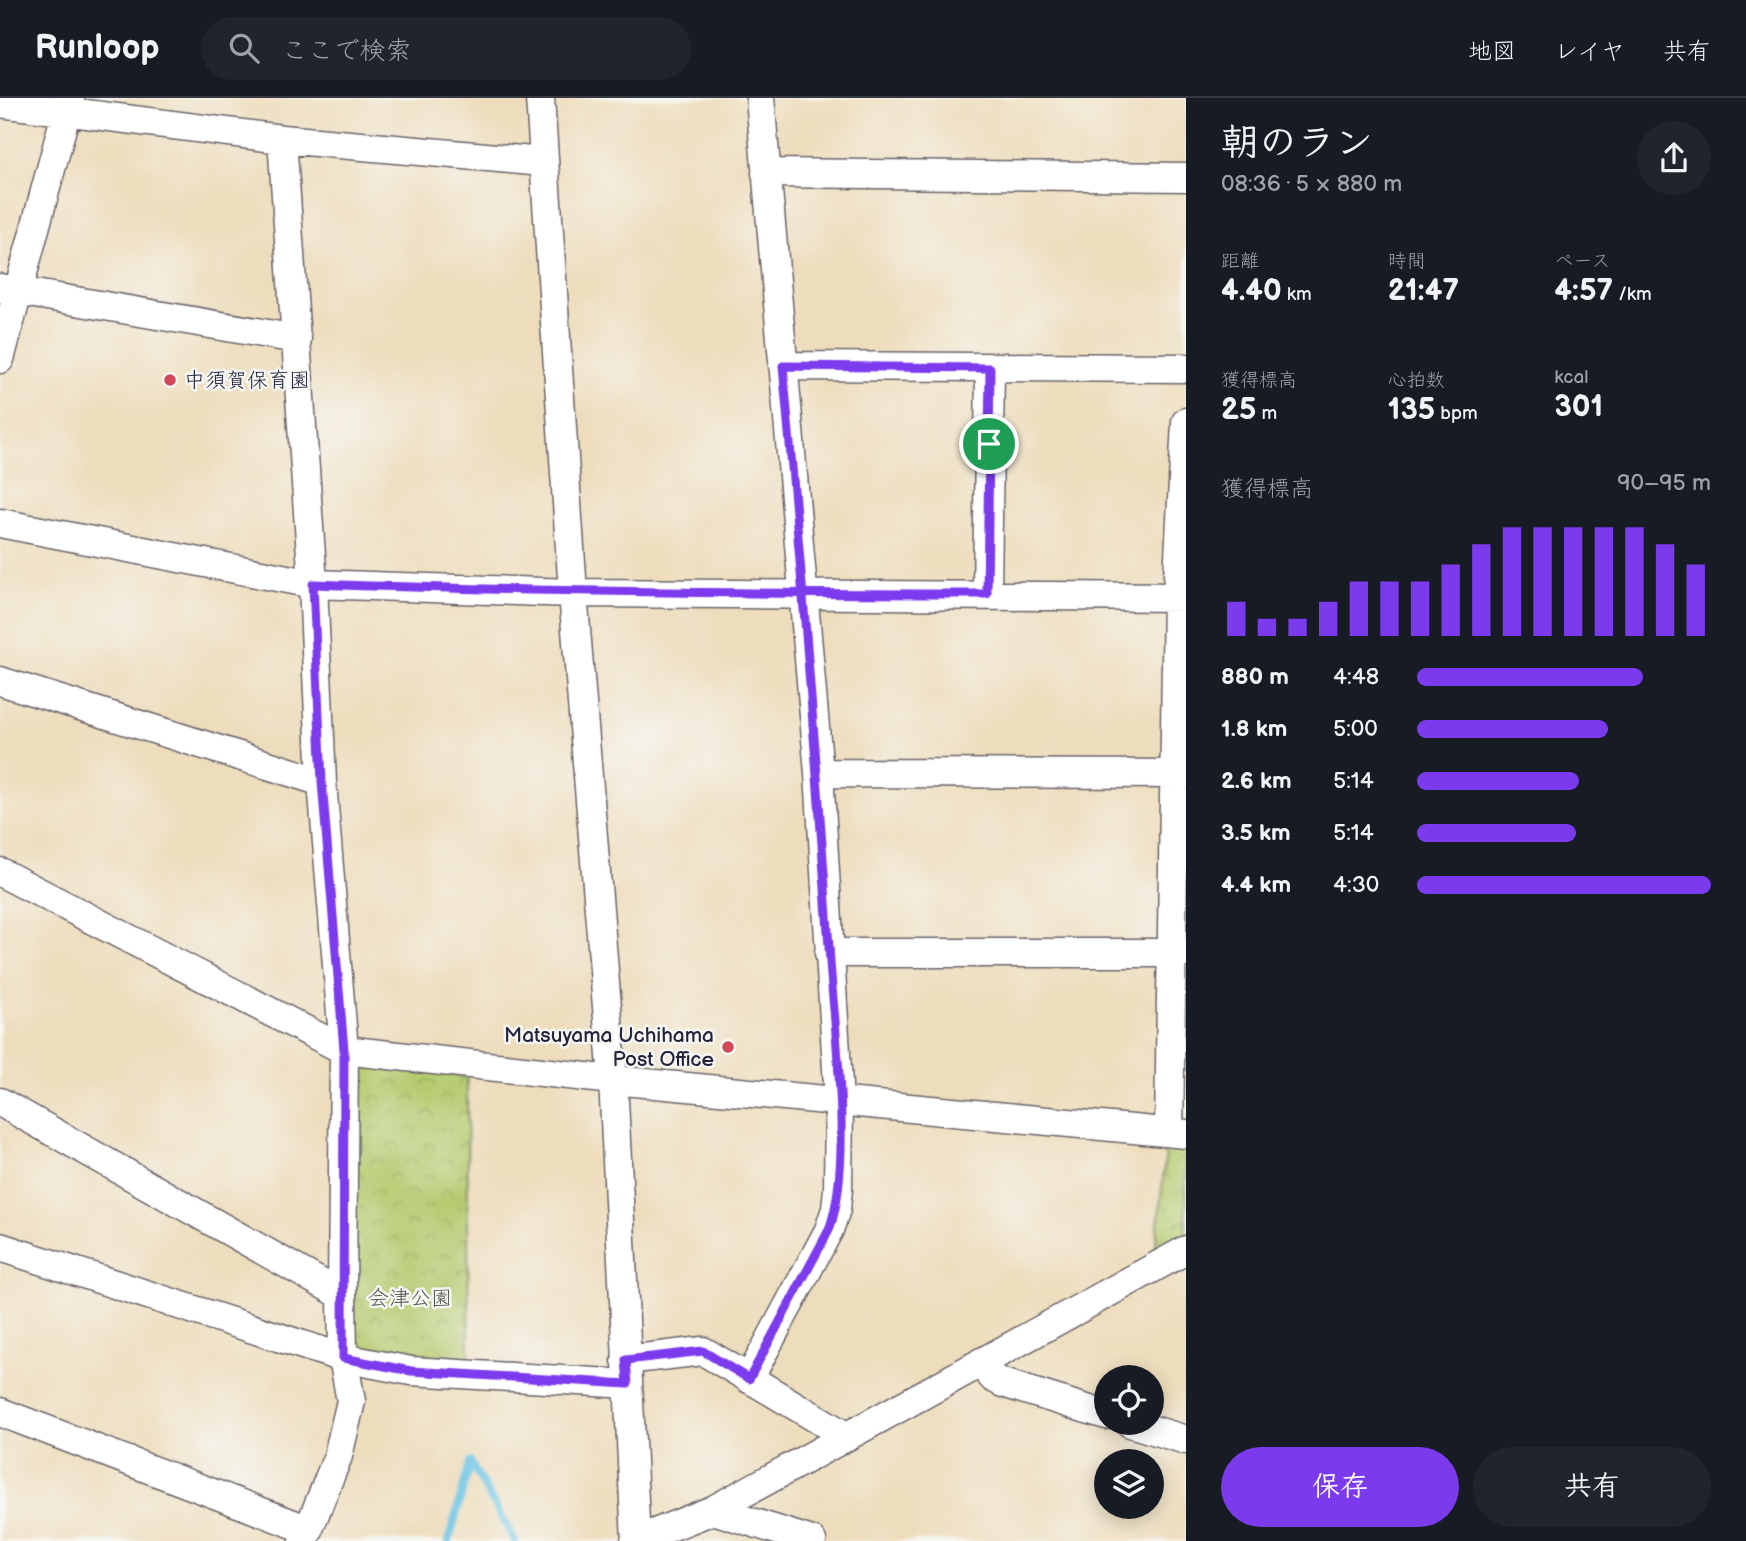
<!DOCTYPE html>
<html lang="ja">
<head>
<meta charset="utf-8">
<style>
	body { margin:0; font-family:"Balsamiq Sans","Klee One",sans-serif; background:#20242c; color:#f1f3f6; height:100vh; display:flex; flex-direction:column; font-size:26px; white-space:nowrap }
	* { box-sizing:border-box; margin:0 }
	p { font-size:23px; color:#9ea1a6 }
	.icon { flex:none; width:38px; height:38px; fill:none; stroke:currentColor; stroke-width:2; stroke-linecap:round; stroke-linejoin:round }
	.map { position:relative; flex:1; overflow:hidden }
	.sheet { display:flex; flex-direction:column; background:#171b24; width:560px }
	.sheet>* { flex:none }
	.controls { position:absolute; left:1094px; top:1267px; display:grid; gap:14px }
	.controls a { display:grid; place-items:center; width:70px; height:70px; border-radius:50%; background:#171b24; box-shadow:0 4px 18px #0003; font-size:35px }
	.pin { position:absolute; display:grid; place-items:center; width:60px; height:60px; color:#fff; margin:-30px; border:4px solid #fff; border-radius:50%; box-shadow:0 2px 7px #0007 }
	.round { display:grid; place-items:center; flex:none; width:74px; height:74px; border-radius:37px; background:#20242c }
	.head { display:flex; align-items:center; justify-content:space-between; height:119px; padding:0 35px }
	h1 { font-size:38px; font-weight:700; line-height:52px }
	.figures { display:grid; grid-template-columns:repeat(3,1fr); gap:10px; height:119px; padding:7px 35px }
	.figures div { display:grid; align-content:center }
	.figures b { font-size:30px; font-weight:700 }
	.figures small { font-size:19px; font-weight:400 }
	.figures p { font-size:19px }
	.chart { height:196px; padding:14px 35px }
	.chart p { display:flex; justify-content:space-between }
	.chart svg { width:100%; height:126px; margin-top:7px; stroke:#7c3aed; stroke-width:6 }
	.button { display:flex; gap:14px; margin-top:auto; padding:14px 35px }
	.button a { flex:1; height:80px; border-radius:42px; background:#7c3aed; color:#fff; font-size:28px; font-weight:700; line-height:80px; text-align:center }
	.button a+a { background:#20242c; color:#f1f3f6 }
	ul { padding:0 35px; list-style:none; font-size:23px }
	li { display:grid; grid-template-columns:112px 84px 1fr; align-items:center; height:52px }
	li i { height:18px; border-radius:9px; background:#7c3aed }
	header { display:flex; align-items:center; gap:42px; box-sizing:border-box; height:98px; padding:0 35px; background:#171b24; border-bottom:2px solid #363941 }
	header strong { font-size:33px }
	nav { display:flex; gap:38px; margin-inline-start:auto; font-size:24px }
	.search { width:490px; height:63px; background:#20242c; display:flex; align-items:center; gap:18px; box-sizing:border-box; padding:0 24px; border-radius:38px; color:#9ea1a6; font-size:26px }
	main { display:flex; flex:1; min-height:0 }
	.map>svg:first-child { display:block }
</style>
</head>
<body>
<header>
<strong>Runloop</strong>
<div class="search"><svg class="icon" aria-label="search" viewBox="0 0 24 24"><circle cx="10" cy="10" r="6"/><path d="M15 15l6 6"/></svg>ここで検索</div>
<nav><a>地図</a><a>レイヤ</a><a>共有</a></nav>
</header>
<main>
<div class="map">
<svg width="1186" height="1443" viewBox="0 0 1186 1443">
	<defs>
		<pattern id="park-crowns" width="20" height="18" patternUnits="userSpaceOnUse" patternTransform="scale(1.75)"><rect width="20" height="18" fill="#b6cb70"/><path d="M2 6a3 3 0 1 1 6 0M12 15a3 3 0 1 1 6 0" fill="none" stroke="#9cae62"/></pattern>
	</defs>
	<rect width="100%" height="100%" fill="#f6f6f2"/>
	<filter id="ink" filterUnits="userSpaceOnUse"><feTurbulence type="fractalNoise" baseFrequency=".0143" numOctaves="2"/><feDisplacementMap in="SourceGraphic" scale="14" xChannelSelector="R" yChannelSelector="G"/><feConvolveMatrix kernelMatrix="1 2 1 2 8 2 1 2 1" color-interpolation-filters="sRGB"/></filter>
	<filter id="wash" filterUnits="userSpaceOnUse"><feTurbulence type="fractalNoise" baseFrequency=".00686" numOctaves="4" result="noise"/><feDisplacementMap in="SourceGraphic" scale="28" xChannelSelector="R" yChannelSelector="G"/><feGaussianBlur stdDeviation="1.57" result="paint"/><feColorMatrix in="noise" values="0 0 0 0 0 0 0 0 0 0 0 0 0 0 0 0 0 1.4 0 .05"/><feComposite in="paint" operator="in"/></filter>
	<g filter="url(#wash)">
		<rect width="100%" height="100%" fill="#eeddbc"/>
		<path fill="url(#park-crowns)" stroke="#6c7656" stroke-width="2" d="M357 965 467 979 469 1265 350 1254Z
			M1167 1043 1186 1046V1139L1155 1155Z"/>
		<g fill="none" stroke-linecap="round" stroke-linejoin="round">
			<path stroke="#66c3e4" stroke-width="8" d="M470 1364 515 1443
				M449 1443 470 1364"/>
		</g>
	</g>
	<g filter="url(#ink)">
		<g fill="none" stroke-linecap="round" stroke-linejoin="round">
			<g stroke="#696368" stroke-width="31">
				<path id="minor" d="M540 0 573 495 613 982 636 1443
					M0 5 282 41 544 64
					M282 41 313 486 322 684 344 952 342 1197 343 1260 351 1303 338 1358 304 1443
					M766 75 1186 79
					M0 190 297 241
					M0 261 70 0
					M783 268 1186 270
					M0 425 313 486 573 495 1186 499
					M987 496 990 270
					M0 583 322 684
					M819 675 1186 676
					M0 774 344 952 613 982 1186 1036
					M829 855H1186
					M0 1004 342 1197
					M1169 1034 1177 499 1186 324
					M0 1149 343 1260 411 1273 628 1286
					M626 1262 703 1253 846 1338
					M981 1264 993 1280 1003 1285 1106 1317
					M749 1281 829 1132 836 1111 838 1091 839 1004 819 675 760 0
					M0 1314 309 1432
					M1130 1325 1186 1342
					M713 1412 812 1443
					M635 1443 713 1412 1186 1152"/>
			</g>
			<use href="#minor" stroke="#fff" stroke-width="28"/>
		</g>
	</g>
	<g fill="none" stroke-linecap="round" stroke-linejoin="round" filter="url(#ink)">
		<g stroke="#fff" stroke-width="14">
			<path id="route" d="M989 346 987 496C762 496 538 494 313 486L322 684 344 952 343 1260 411 1273 628 1286 626 1262 703 1253 749 1281 829 1132C853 1067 835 936 830 864 817 665 801 466 783 268L990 270 989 346"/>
		</g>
		<use href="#route" stroke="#7c3aed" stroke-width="9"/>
	</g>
	<g fill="#d1495b" stroke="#f6f6f2" stroke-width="2.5">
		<circle cx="170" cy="282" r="7"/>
		<circle cx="728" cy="949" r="7"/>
	</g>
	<g text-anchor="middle" stroke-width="5" stroke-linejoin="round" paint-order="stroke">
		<g font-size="21" fill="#22223b" stroke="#f6f6f2" text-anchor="start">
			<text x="184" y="289">中須賀保育園</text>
			<text x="714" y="944" text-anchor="end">Matsuyama Uchihama<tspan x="714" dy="24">Post Office</tspan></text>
		</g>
		<g font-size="21" fill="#4e554b" stroke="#f6f6f2">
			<text x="410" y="1207">会津公園</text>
		</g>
	</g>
</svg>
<div class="controls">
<a><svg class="icon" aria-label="locate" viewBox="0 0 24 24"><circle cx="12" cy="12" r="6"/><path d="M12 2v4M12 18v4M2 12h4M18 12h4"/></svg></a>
<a><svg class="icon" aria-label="layers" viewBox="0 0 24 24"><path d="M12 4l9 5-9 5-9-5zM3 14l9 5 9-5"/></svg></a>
</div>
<div class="pin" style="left:989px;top:346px;background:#1e9e55"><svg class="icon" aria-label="arrive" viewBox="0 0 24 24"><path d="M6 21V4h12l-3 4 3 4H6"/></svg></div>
</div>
<section class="sheet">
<div class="head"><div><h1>朝のラン</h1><p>08:36 · 5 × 880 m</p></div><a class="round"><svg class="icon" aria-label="share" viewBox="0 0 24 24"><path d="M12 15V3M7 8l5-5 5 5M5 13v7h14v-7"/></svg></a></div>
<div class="figures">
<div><p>距離</p><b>4.40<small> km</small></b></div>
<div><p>時間</p><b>21:47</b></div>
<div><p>ペース</p><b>4:57<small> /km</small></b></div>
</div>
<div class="figures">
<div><p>獲得標高</p><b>25<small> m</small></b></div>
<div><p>心拍数</p><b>135<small> bpm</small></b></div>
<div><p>kcal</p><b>301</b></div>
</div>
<div class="chart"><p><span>獲得標高</span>90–95 m</p>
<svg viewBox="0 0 160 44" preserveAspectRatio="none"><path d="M5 44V32M15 44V38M25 44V38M35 44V32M45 44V25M55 44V25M65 44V25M75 44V19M85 44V12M95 44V6M105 44V6M115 44V6M125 44V6M135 44V6M145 44V12M155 44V19"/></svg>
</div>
<ul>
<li><b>880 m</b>4:48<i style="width:77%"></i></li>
<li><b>1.8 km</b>5:00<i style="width:65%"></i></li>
<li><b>2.6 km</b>5:14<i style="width:55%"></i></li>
<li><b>3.5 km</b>5:14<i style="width:54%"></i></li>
<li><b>4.4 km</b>4:30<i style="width:100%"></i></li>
</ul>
<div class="button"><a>保存</a><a>共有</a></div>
</section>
</main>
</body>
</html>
